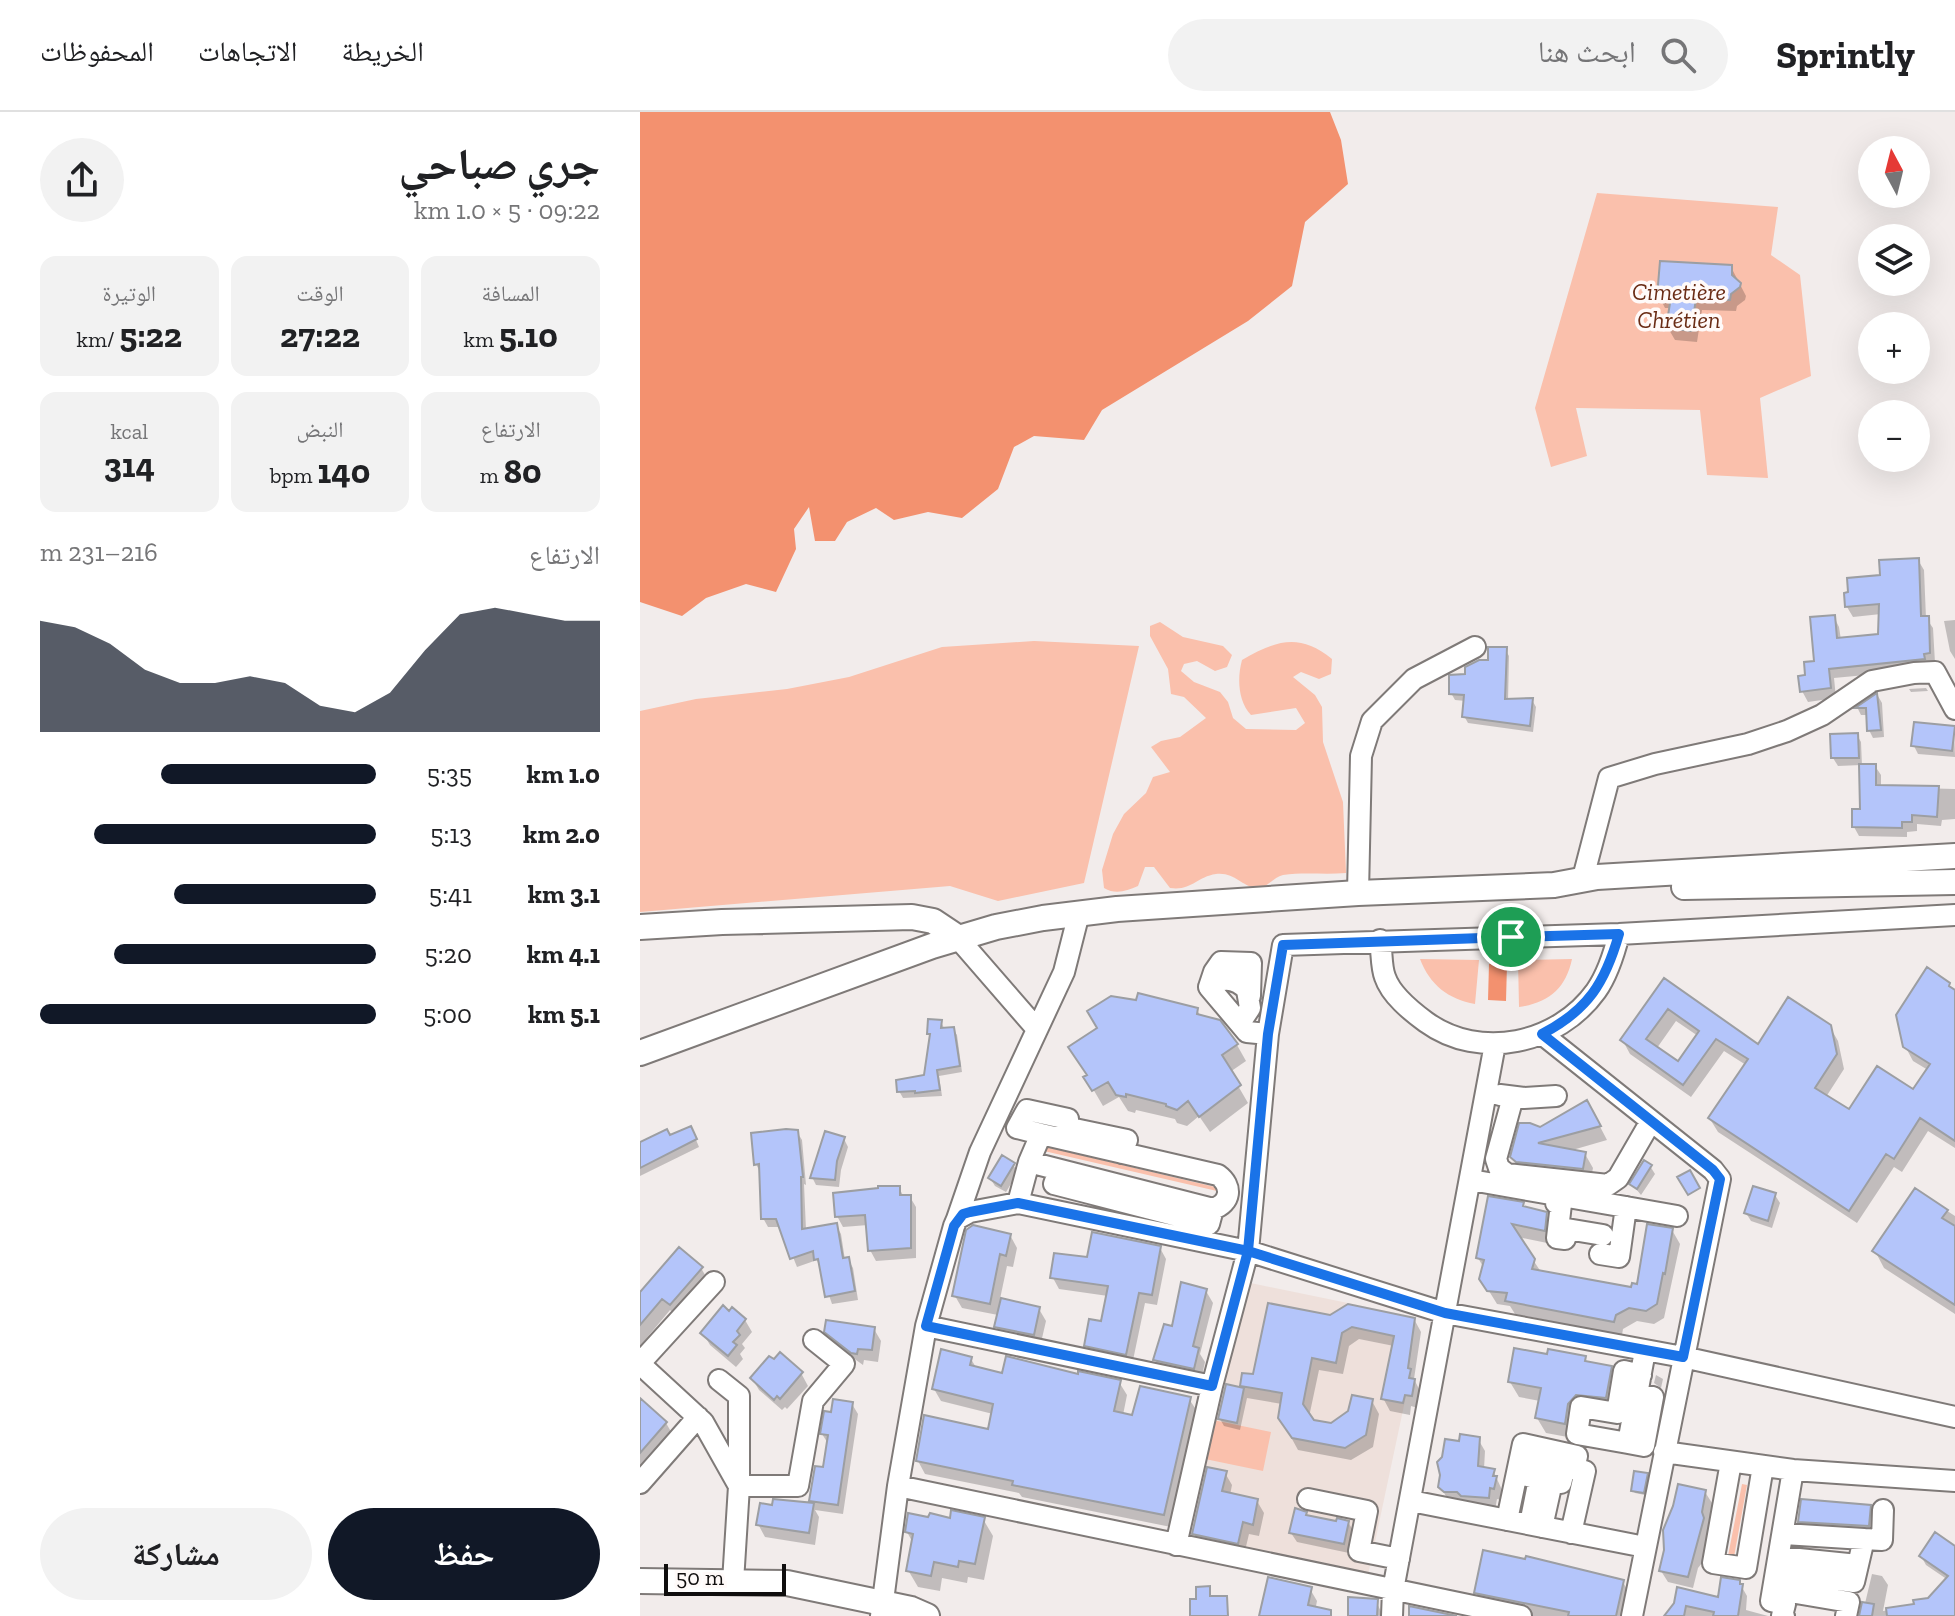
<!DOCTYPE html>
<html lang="ar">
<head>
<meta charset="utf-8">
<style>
	body { margin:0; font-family:"Zilla Slab","Noto Naskh Arabic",serif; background:#f2f2f2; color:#202124; direction:rtl; height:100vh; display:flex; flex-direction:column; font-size:30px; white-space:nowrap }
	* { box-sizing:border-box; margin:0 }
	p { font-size:26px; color:#757577 }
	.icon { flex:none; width:44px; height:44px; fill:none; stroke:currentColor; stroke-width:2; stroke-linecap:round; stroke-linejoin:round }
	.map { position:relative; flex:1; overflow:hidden; direction:ltr }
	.drawer { display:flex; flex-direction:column; background:#fff; width:640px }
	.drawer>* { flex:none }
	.needle { width:52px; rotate:353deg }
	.fabs { position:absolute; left:1218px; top:24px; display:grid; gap:16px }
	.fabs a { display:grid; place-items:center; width:72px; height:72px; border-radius:50%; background:#fff; box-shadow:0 8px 32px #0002; font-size:40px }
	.scale { position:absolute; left:24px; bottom:20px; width:122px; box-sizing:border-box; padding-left:8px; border:4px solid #100e0e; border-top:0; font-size:22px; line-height:28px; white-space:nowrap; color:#100e0e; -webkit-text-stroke:6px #fffaf9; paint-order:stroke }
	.pin { position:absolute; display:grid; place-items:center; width:68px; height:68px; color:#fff; margin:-34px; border:4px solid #fff; border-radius:50%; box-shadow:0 2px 8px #0007 }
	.round { display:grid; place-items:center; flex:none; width:84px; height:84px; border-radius:42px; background:#f2f2f2 }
	.overview { display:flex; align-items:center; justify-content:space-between; height:136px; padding:0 40px }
	h1 { font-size:44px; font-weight:800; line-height:60px }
	.metrics { display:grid; grid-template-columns:repeat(3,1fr); gap:12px; height:136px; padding:8px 40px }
	.metrics div { display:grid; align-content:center; border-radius:16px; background:#f2f2f2; text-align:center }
	.metrics b { font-size:34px; font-weight:800 }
	.metrics small { font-size:22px; font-weight:400 }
	.metrics p { font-size:22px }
	.chart { height:224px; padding:16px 40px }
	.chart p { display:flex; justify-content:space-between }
	.chart svg { width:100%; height:144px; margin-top:8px; fill:#111827; opacity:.7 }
	.action { display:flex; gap:16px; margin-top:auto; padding:16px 40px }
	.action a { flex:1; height:92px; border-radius:48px; background:#111827; color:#fff; font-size:32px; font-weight:800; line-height:92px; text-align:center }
	.action a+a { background:#f2f2f2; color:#202124 }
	ul { padding:0 40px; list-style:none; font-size:26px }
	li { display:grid; grid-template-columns:128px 96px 1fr; align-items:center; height:60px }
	li i { height:20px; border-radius:10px; background:#111827 }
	header { display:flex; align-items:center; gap:48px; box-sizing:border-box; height:112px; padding:0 40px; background:#fff; border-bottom:2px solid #e0e0e0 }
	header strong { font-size:38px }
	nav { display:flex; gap:44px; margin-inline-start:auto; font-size:28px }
	.search { width:560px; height:72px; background:#f2f2f2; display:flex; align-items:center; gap:20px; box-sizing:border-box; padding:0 28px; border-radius:44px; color:#757577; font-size:30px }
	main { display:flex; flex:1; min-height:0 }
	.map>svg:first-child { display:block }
</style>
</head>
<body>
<header>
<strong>Sprintly</strong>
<div class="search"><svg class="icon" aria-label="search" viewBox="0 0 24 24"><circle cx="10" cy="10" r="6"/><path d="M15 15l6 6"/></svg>ابحث هنا</div>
<nav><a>الخريطة</a><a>الاتجاهات</a><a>المحفوظات</a></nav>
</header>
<main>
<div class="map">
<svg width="1315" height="1504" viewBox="0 0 1315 1504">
	<rect width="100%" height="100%" fill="#f2eceb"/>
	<path fill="#eee0db" d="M601 1169 776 1205 769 1234 772 1236 768 1256 771 1257 769 1265 776 1267 772 1285 766 1284 728 1463 547 1425Z"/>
	<path fill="#fac0ac" d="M957 81 1138 95 1131 143 1160 163 1171 264 1120 286 1128 366 1067 363 1060 298 936 296 947 344 911 355 895 296Z
		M520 510 543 525 583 534 592 543 587 555 575 559 557 549 544 552 541 559 554 570 580 580 588 590 593 606 606 617 656 618 665 611 656 596 611 603C598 589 597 566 602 548 635 529 659 520 692 547L691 562 679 567 661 560 653 565 675 583 682 595 683 630 703 690 706 761C685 763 664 760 643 763 633 765 627 777 616 776 601 774 595 760 576 762 556 765 552 779 530 776L514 755H505L498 774C486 779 476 783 464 776L462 758 473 722 484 702 506 681 513 665 530 660 511 635 521 629 540 625 566 606 544 585 531 582 528 557 510 524V514Z
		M394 529 499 534 444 771 358 789 310 774 0 800V599L56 587 147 577 209 565 302 535Z
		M780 847 839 848 835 892C808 887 790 873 780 847Z
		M932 847C926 876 909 891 879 895L878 848Z
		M407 1035 575 1075 577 1079 404 1039Z
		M573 1308 631 1320 623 1359 565 1347Z
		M1102 1372 1107 1373 1094 1445 1088 1444Z"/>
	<path fill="#f3916f" d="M0 0H690L701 28 708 72 665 110 652 174 608 209 462 298 444 328 394 324 374 335 358 377 322 406 288 400 254 408 236 396 207 410 195 429H175L169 395 154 417 156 437 136 480 106 472 66 486 42 504 0 490Z
		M849 852H867L866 889 848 888Z"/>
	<path fill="#0003" fill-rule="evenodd" d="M1091 155 1106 184 1105 188 1097 194 1096 199 1062 198 1057 230 1035 228 1028 216 1031 196H1025L1019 184Z
		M1278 448 1284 458 1286 506 1293 516 1295 551 1289 557 1194 566 1196 586 1168 590 1162 579 1167 565 1177 551 1194 505 1199 515 1201 528 1240 524 1241 502 1213 505 1207 495Z
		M1315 508V547L1310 539 1304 509Z
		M865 537 869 544 868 589 892 588 896 595 893 620 828 611 824 604 826 589 815 588 811 581 827 564Z
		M1286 576 1288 579 1271 580 1269 577Z
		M1238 584 1242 591 1244 625 1233 626 1229 618 1228 603H1221L1218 597Z
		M1314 616 1315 645 1278 642 1274 634Z
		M1217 623 1221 630 1222 654H1235L1241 663V675L1315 677V707L1302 708 1301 714 1277 712V719L1267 720V725L1219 724 1214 715 1222 699 1221 653 1198 654 1193 646Z
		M1025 868 1119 934 1190 915 1198 929 1204 957 1186 985 1210 1000 1273 980 1288 958 1273 949 1265 934 1309 872 1315 881V1036L1288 1019 1262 1060 1254 1055 1217 1111 1078 1020 1070 1007 1106 953 1084 939 1051 985 990 942 983 929ZM1036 909 1058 924 1039 952 1017 936Z
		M557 898 561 905 597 933 606 949 590 960 608 991 570 1020 559 1004 547 1014 537 1011 535 1007 496 998 495 1001 488 999 479 985 463 994 446 965Z
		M301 910 305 918 313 917 317 923 322 960 299 964 302 984 263 986 259 979 286 965 291 926 289 921Z
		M955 1005 967 1028 929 1039 945 1042 953 1056 950 1071 881 1060 873 1045 901 1017Z
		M157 1020 162 1028 166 1073 164 1072 166 1118 196 1113 201 1122 205 1148 208 1147 213 1156 218 1188 192 1192 177 1148 157 1155 141 1115H128L123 1106 121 1062 116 1052Z
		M54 1023 59 1035 0 1064V1032Z
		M204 1027 208 1035 201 1058 199 1075 176 1073 172 1065Z
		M373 1053 378 1060 366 1080 355 1074 350 1066Z
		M1010 1054 1015 1062 1001 1083 992 1072Z
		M259 1076 264 1085H270L276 1095V1146L236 1149 230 1138 228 1113 203 1115 197 1104Z
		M1275 1078 1315 1104V1202L1244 1156 1235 1139Z
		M1135 1083 1140 1091 1132 1116 1111 1109 1106 1101Z
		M882 1092 885 1097 906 1102 914 1116 912 1132 878 1125 901 1160 992 1178 999 1174 1032 1118 1040 1132 1024 1206 1014 1212 997 1209 983 1217 982 1223 875 1202 870 1194 857 1192 841 1166 844 1156 838 1146Z
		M370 1123 377 1136 373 1155 367 1154 360 1187 399 1197 406 1209 400 1235 363 1227 356 1215 358 1203 322 1196 315 1184Z
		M520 1136 526 1147 517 1193 505 1191 492 1253 452 1245 446 1233 462 1212 468 1184 419 1177 413 1166 449 1148Z
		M61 1156 68 1168 37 1204 30 1198 0 1234V1183Z
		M566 1179 573 1191 560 1242 565 1250 561 1268 522 1260 515 1248 534 1216Z
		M691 1206 774 1207 781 1220 774 1267 781 1281 778 1296 771 1294 770 1303 750 1299 743 1286 754 1234 719 1227 709 1234 703 1262 679 1258 669 1305 672 1310 692 1313 732 1289 739 1302 733 1335 711 1348 658 1338 640 1305 642 1292 607 1286 600 1318 584 1314 580 1307 588 1274 604 1278 602 1274Z
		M105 1208 112 1220 102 1232 105 1236 100 1242 103 1247 96 1255 70 1233 63 1221Z
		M234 1217 241 1229 238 1250 224 1248 223 1253 194 1232 186 1219Z
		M945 1246 948 1252 971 1256 980 1271 974 1300 944 1298 933 1326 906 1321 897 1306 900 1289 879 1285 870 1270Z
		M331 1247 337 1257 363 1263 439 1265 479 1270 487 1283 483 1303 493 1305 549 1287 557 1299 531 1415 382 1385 379 1381 285 1362 278 1349 349 1320 353 1302 301 1289 294 1277Z
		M161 1261 168 1274 147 1297 145 1295 142 1298 119 1278 112 1266Z
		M1016 1263 1023 1267 1021 1276 1014 1271Z
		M212 1292 218 1302 203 1402 175 1398 179 1405 175 1433 125 1425 118 1412 134 1396 135 1389 174 1393 172 1388 185 1357 189 1333 182 1322 193 1302Z
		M0 1297 26 1311 33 1323 0 1360Z
		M838 1327 845 1339 844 1357 853 1358 862 1378 861 1388 857 1387 855 1398 809 1389 801 1376 821 1332Z
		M585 1361 592 1373 590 1383 617 1389 624 1401 619 1424 609 1422 604 1443 561 1434 554 1422Z
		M1006 1363 1008 1366 1005 1383 995 1381 993 1378Z
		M1065 1380 1072 1391 1062 1451 1058 1456 1053 1476 1028 1470 1021 1459Z
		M1230 1394 1237 1407 1236 1426 1167 1422 1160 1409Z
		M666 1402 668 1406 708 1410 714 1420 709 1441 657 1430 651 1421Z
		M343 1407 353 1424 344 1468 328 1465 327 1471 302 1466 300 1479 278 1475 268 1458 273 1431 267 1420Z
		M1315 1436V1504H1222L1232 1462 1242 1464 1248 1473 1243 1499 1276 1494 1289 1488 1308 1468 1286 1453 1281 1444Z
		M983 1470 992 1487 988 1504H880L846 1497 836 1481Z
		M1099 1470 1107 1484 1106 1498 1128 1504H1030L1035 1492 1080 1487Z
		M670 1477 677 1489 674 1504H621Z
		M736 1489 743 1504H710Z"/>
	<path fill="#b4c5fa" stroke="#9c9ea2" stroke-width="2" fill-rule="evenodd" d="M1020 149 1092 153V163L1101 171 1100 175 1091 182 1090 188 1056 187 1051 219 1026 216 1031 185H1017Z
		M1279 446 1281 504H1289L1290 541 1284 542 1285 547 1189 557 1191 576 1160 580 1158 564 1165 563 1164 550 1174 549 1170 505 1195 503 1197 526 1238 522 1239 492 1205 495 1204 481 1208 480 1207 466 1240 463 1239 448Z
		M848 535H867L865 587 893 586 890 614 822 605 824 583 809 582V563L825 562V555L839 548H848Z
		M1237 581 1241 618 1227 619 1226 596H1215Z
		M1274 610 1315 614 1312 639 1271 634Z
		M1218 621 1219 646H1191L1190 622Z
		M1219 652H1236V673L1299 674 1297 705 1272 703V710H1262V716L1212 715V697H1220Z
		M1287 855 1310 871 1309 874 1315 878V1029L1280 1006 1254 1047 1246 1042 1209 1099 1068 1006 1108 947 1076 927 1043 973 980 928 1024 866 1118 932 1148 885 1191 913 1197 942 1175 976 1209 997 1237 954 1273 977 1290 952 1263 935 1256 903ZM1028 897 1059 919 1038 949 1006 927Z
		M498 881 558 896 557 902 580 908 598 932 582 943 601 973 559 1005 548 989 537 998 526 994V992L486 982V985L476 983 468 970 452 979 443 965 447 963 428 935 457 916 447 899 471 884 496 888Z
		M288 907 302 908 301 916 314 915 320 954 297 958 300 978 275 981V979L257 980 256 968 284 963 290 922H287Z
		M947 988 961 1014 898 1031 946 1040 943 1057 876 1050 870 1045 879 1011H890L900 1015Z
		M51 1014 57 1027 0 1056V1030L27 1017 30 1023Z
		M146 1017 158 1018 163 1065H161L162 1117 197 1111 203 1146 209 1145 215 1179 185 1185 178 1147 174 1148 173 1139 150 1147 136 1107H121L119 1052 114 1053 111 1021Z
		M185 1019 205 1025 197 1049 195 1068 170 1066Z
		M362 1043 375 1051 361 1074 348 1066Z
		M1004 1048 1012 1053 997 1077 989 1072Z
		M1050 1058 1060 1076 1048 1083 1037 1065Z
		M238 1074H260V1083H271V1136L228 1139 225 1103 195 1105 193 1081 238 1076Z
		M1113 1074 1136 1081 1128 1109 1104 1101Z
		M1275 1076 1308 1098 1302 1106 1315 1114V1193L1232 1139Z
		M848 1084 884 1090 883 1094 907 1100 905 1119 872 1112 895 1147 892 1157 991 1175 992 1171 997 1172 1007 1112 1033 1116 1025 1162 1023 1161 1017 1192 1006 1199 989 1196 976 1203 974 1210 865 1189 867 1181 847 1179 839 1167 844 1148 836 1146Z
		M333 1113 371 1122 366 1144 360 1142 350 1192 312 1184 326 1118Z
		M452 1120 521 1134 512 1183 499 1181 486 1243 444 1234 449 1207 461 1209 468 1174 410 1166 414 1141 447 1145Z
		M39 1135 63 1155 30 1193 22 1187 0 1213V1180Z
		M541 1170 567 1177 553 1234 559 1236 554 1257 513 1248 524 1212 532 1214Z
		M361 1186 400 1195 394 1223 354 1215Z
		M628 1191 690 1203 708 1192 775 1206 768 1256 771 1257 769 1266 775 1267 772 1284 765 1283 763 1291 741 1287 754 1224 712 1215 702 1221 696 1251 672 1246 663 1292 674 1308 691 1311 708 1299 712 1283 733 1287 726 1323 705 1336 652 1326 638 1306 642 1281 600 1274 602 1261 613 1262Z
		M83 1193 89 1199 92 1195 106 1207 97 1219 100 1223 93 1230 97 1233 88 1244 60 1221Z
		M186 1208 235 1215 232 1238 218 1237 217 1242 211 1241 184 1220Z
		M874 1236 907 1242 908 1237 946 1244 945 1249 972 1254 966 1286 936 1283 928 1292 925 1312 895 1306 901 1276 868 1270Z
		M301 1237 332 1245 330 1253 362 1261 366 1244 438 1262V1259L481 1268 474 1299 492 1303 500 1274 551 1285 524 1403 372 1373 373 1369 276 1349 284 1303 348 1317 353 1292 292 1277Z
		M140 1240 163 1260 140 1287 137 1284 134 1288 110 1266 129 1244 134 1247Z
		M586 1272 604 1276 597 1311 578 1307Z
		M0 1286 27 1310 0 1341Z
		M193 1287 213 1290 198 1393 169 1389 175 1354 183 1355 188 1323 180 1322 184 1299 191 1300Z
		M820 1322 840 1325 838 1354 855 1357 853 1364H857L854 1377 850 1376 849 1386 821 1384 817 1380H804L798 1375 800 1363 797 1350 802 1345 805 1327 819 1329Z
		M567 1355 587 1359 582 1379 618 1387 613 1413 603 1410 598 1432 552 1422Z
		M994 1359 1008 1361 1004 1381 991 1379Z
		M1038 1372 1066 1378 1062 1400 1064 1406 1048 1465 1019 1459 1024 1438 1023 1418 1033 1394Z
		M133 1387 174 1391 169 1421 116 1413 120 1391 132 1393Z
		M1161 1387 1231 1393 1229 1414 1158 1410Z
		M655 1396 667 1400 666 1403 696 1409 697 1406 709 1409 704 1432 649 1421Z
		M311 1398 345 1405 335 1452 319 1449 318 1455 294 1450 291 1464 266 1459 273 1422 265 1420 268 1401 288 1405 290 1401 310 1406Z
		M1295 1420 1315 1434V1504H1247L1246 1496 1274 1492 1273 1488 1288 1486 1308 1464 1279 1444Z
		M843 1438 885 1447 886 1444 984 1468 976 1504H928L929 1500 834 1481Z
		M628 1465 672 1475 668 1493 691 1498V1504H619Z
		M1081 1465 1100 1468V1472H1103L1098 1504H1073L1074 1500 1046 1494 1044 1504H1024L1034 1491 1037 1475 1078 1485Z
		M570 1474V1484H587L588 1504H550V1487H556V1475Z
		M708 1485 738 1487 737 1504H708Z
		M1222 1490 1234 1492 1232 1504H1219Z
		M769 1494 817 1504H769Z"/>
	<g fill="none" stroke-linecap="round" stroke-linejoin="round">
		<g stroke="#7f7a78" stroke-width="24">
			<path id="minor" d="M943 766 969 666 1015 652 1108 632 1147 619 1182 603 1232 569 1274 561 1295 560 1315 597
				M718 781 721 644 732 609 774 567 835 535
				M317 825 396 916
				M740 828C742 840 741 855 745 865 751 883 771 899 786 910 840 949 918 932 956 879 968 862 974 842 979 822
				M569 875 574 860 581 850 611 851 610 884
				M569 875C582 864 596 866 607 878L610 896 600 911
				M569 875 607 920 628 922
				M902 922 1073 1058 1080 1067 992 1504
				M860 983 884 986 916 984
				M873 985 856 1047 859 1056 867 1062 968 1073 978 1066 1011 1009
				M401 1022 377 1016 387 998 428 1007 425 1015 487 1028 482 1041
				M419 1058 414 1072 569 1112 573 1097
				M831 1068 1037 1104
				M918 1083 916 1091 921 1092 917 1126 925 1127 927 1117 963 1123
				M378 1091 389 1050 573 1097C591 1091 593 1074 578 1063L401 1022 389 1050
				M317 1107 340 1040 424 860 439 801
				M960 1142 979 1145 986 1095
				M286 1214 572 1274
				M0 1251 74 1170
				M0 1252 63 1310 99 1374 93 1470
				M1001 1263 984 1259 977 1301 941 1295 937 1322 988 1331 1005 1239
				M79 1268 99 1284V1374H158L173 1289 204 1252 174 1228
				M988 1331 1004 1334 1013 1285 997 1282
				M1024 1340 1153 1358 1315 1369
				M1091 1350 1073 1451 1106 1456 1123 1354
				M0 1371 58 1305
				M258 1374 881 1504
				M668 1387 727 1399 719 1439 759 1447
				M771 1389 1005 1435
				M867 1408 883 1332 937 1344 934 1357 945 1359 931 1421
				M890 1412 899 1367 888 1364 890 1352 924 1359 921 1371 912 1370 902 1415
				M1224 1427 1242 1428 1243 1398
				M536 1433 572 1274 608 1139 628 922 643 833 979 822 1315 803
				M1139 1445 1218 1453
				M1136 1459 1214 1470 1224 1427 1144 1422
				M1133 1477 1209 1490 1206 1504
				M241 1504 258 1374 286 1214 314 1114 317 1107 330 1100 378 1091 608 1139 805 1201 1043 1245 1315 1305
				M752 1504 753 1478 855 932
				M1144 1504H1142L1145 1492 1131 1489 1153 1358"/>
		</g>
		<g stroke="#7f7a78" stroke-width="28">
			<path id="major" d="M1044 775 1315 770
				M0 815 82 810 272 805 293 809 317 825
				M0 941 292 834 356 815 403 806 477 797 718 781 914 773 957 765 1315 744
				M0 1469 147 1471 271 1497 287 1504"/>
		</g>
		<use href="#minor" stroke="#fff" stroke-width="20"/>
		<use href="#major" stroke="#fff" stroke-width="24"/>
	</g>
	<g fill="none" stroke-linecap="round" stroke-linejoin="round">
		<g stroke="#fff" stroke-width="16">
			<path id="route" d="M871 825 643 833 628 922 608 1139 378 1091 330 1100 323 1102 314 1114 286 1214 572 1274 608 1139 805 1201 1043 1245 1080 1067 1073 1058 902 922C948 898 965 871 979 822L871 825"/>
		</g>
		<use href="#route" stroke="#1a73e8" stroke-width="10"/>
	</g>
	<g text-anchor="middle" stroke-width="7" stroke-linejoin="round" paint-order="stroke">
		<g font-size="24" font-style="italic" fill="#6a2c15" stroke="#fffaf9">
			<text x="1039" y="188">Cimetière<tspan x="1039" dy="28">Chrétien</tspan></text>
		</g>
	</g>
</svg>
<div class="fabs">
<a><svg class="needle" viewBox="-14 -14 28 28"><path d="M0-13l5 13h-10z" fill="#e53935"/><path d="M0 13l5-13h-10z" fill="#757577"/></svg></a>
<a><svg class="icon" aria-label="layers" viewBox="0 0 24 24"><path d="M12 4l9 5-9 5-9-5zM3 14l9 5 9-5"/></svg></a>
<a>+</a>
<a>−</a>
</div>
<div class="scale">50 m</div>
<div class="pin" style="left:871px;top:825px;background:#1e9e55"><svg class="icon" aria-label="arrive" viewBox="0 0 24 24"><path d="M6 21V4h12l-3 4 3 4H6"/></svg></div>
</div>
<section class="drawer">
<div class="overview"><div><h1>جري صباحي</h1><p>09:22 · 5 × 1.0 km</p></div><a class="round"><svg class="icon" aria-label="share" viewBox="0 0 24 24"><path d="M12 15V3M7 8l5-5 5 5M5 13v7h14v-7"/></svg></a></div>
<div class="metrics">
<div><p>المسافة</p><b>5.10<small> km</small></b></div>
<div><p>الوقت</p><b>27:22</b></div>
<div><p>الوتيرة</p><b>5:22<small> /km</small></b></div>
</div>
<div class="metrics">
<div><p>الارتفاع</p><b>80<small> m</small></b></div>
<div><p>النبض</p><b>140<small> bpm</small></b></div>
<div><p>kcal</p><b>314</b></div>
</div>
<div class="chart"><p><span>الارتفاع</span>216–231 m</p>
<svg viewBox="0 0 160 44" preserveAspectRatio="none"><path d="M0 44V10L10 12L20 17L30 25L40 29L50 29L60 27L70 29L80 36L90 38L100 32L110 19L120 8L130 6L140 8L150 10L160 10V44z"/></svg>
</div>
<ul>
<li><b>1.0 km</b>5:35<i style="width:64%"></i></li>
<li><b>2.0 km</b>5:13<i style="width:84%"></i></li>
<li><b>3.1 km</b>5:41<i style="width:60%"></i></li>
<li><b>4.1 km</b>5:20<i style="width:78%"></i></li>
<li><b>5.1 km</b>5:00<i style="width:100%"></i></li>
</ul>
<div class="action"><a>حفظ</a><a>مشاركة</a></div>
</section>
</main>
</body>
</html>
